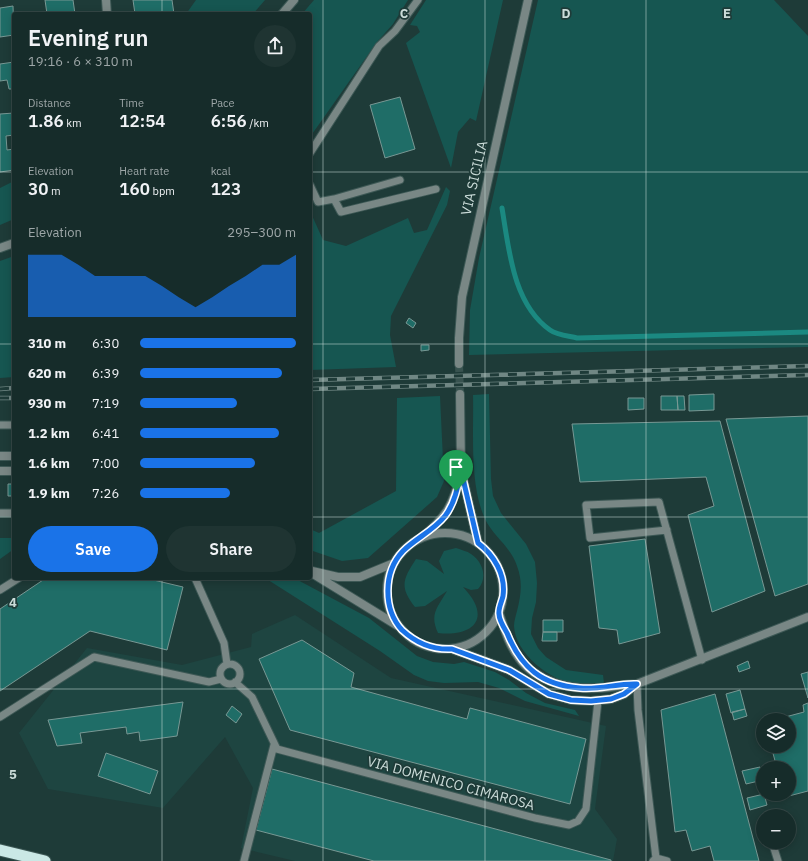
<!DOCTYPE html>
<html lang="en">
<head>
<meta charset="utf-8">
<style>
	body { margin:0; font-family:"IBM Plex Sans",sans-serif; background:#1f3432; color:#f1f3f6; height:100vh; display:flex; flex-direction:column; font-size:15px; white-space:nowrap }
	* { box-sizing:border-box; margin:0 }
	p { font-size:13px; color:#9ea7a8 }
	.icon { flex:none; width:22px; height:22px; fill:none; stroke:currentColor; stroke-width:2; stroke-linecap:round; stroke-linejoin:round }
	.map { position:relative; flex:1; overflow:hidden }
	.details { position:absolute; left:12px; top:12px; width:300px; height:568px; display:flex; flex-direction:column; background:#162c2a; border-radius:4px; box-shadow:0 2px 10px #0003,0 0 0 1px #354847 }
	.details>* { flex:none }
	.fabs { position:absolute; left:756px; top:713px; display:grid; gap:8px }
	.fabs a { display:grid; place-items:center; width:40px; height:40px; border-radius:50%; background:#162c2a; box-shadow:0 2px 10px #0003,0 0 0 1px #354847; font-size:20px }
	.pin { position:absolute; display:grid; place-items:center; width:34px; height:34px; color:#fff; margin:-41px -17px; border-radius:50% 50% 50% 0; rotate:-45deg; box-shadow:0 0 4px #0007 }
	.pin .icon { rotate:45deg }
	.round { display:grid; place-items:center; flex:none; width:42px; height:42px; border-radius:21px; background:#1f3432 }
	.headline { display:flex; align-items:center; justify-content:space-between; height:68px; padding:0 16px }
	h1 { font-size:22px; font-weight:600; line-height:30px }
	.metrics { display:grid; grid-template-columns:repeat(3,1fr); gap:6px; height:68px; padding:4px 16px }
	.metrics div { display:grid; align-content:center }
	.metrics b { font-size:17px; font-weight:600 }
	.metrics small { font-size:11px; font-weight:400 }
	.metrics p { font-size:11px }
	.chart { height:112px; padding:8px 16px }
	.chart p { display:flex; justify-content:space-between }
	.chart svg { width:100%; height:72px; margin-top:4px; fill:#1a73e8; opacity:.7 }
	.button { display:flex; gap:8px; margin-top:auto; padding:8px 16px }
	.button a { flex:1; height:46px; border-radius:24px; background:#1a73e8; color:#fff; font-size:16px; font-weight:600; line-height:46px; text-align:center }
	.button a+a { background:#1f3432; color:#f1f3f6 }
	ul { padding:0 16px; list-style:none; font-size:13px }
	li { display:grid; grid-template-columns:64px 48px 1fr; align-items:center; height:30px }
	li i { height:10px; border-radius:5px; background:#1a73e8 }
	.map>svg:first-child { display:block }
</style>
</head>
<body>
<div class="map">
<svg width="808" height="861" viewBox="0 0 808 861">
	<rect width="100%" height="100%" fill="#1e3b38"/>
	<path fill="#1e4541" d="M295 615 391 678 606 726 595 809 617 839 613 861H295L241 848 253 788 225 737 163 808 48 789 19 733 87 648 182 665 251 647 252 634Z"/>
	<path fill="#165651" d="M196 0H265L253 14H186Z
		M314 0H408L393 24 377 42 310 137V14H302Z
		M426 0H503L476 121 470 118 458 132 451 168 406 43 420 32 417 26 410 25Z
		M538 0H774L808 36V347L469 355 470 310 479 258Z
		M14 181V219L0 225V188Z
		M446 187 450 191 447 205 391 316 390 335 396 367 310 370V211L323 240 346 246 408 218 414 233 427 230Z
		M14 256V377L0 378V261Z
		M489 394 491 479 493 496 501 513 526 544 535 562 537 583 536 602 532 618 531 634 538 648 546 657 566 670 603 675 604 683C595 683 586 684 577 684 551 682 515 653 514 626 514 621 516 615 517 611 521 595 523 582 517 566 511 547 493 536 485 519 469 484 474 432 473 395Z
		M440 396 444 481 437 497 368 558 342 561 310 550V529L319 533 396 491 397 398Z
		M0 538H14V549L0 559Z
		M456 548C461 550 467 551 471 554 483 562 488 578 478 589L471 590 463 587C492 617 475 637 438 633 429 614 438 607 447 591L425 606 415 607C399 587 403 579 416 559L427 561 444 574 439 561 444 551Z
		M265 578H294L369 618 417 656 433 662 454 664 464 662 495 672 509 680 526 693 545 703 575 710 579 716 525 701 499 688 478 682 444 683 428 681 414 675 380 651Z"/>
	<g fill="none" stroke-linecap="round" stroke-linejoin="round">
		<path stroke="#1b8981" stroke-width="5" d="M502 208C509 250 513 304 550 330 557 335 569 336 577 338L808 332"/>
	</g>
	<path fill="#1f6d67" stroke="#789894" d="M45 0H73L75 14H47Z
		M133 0H172L174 14H135Z
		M13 6 14 35 0 37V8Z
		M14 62V89H9L7 80 0 81V64Z
		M400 97 415 149 385 158 370 105Z
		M14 113V135L6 136 7 150 14 149V170L0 172V114Z
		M409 318 416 323 413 328 406 323Z
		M421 345H429V350L421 351Z
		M714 394V410L689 411V395Z
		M661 396H677L678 410H661Z
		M677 396H684L685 410H678Z
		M628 398H644V409L628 410Z
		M808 416V584L775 596 726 419Z
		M720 421 765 591 712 612 688 515 714 506 706 477 580 482 572 424Z
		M8 484H14V496H8Z
		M645 539 660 633 619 644 617 630 599 628 589 546Z
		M46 578H145L183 587 167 650 90 631 0 691V609Z
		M543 620H563V632H543Z
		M543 632H557V641H542Z
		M302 640 354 673 351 687 467 719 470 708 586 739 570 804 290 730 259 659Z
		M748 661 750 668 739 672 737 666Z
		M808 672V698L801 674Z
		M740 690 745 709 731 713 726 694Z
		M715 694 759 861H714L710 846 692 851 686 830 675 832 661 710Z
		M183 702 177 736 140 741 139 732 127 734 126 727 80 733 82 743 57 746 48 720Z
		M808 703V791L785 797 784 794H789V768H777L771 746H789V720H774L804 712 803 705Z
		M232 706 242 714 236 723 226 715Z
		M745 709 747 716 734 720 732 712Z
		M106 753 158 771 150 794 98 776Z
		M760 767 763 780 746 784 742 771Z
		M272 769 611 860V861H374L256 830Z
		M764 794 767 805 750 810 747 798Z"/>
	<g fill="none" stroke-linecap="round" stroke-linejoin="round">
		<path stroke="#385350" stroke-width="8" stroke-dasharray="8 4" stroke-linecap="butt" d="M459 364 460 394"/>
		<g stroke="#3d5855" stroke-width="9">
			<path id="service" d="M310 153 379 46 395 31 418 0
				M310 185 318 202 334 199 341 212 436 189
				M334 199 400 180
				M0 425H14
				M0 513H14
				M667 530 590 538 586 505 659 502 702 660
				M195 578 224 643 227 664
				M0 590 19 578
				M220 674a10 10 0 1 1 20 0a10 10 0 1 1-20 0Z
				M235 682 252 697 277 749 535 818 569 825 578 821 586 809 598 701
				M637 684 638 710 656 858 653 861
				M0 717 94 657 209 682 221 679
				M772 842 778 861
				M656 858 667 861
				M244 861 274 745"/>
		</g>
		<g stroke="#3d5855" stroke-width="10">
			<path id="minor" d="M106 0 107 14
				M282 14 294 0
				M0 248 14 243
				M459 364V338L462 297 528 0
				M460 394 461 470 478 543
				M422 537C447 517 454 503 461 473"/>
		</g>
		<g stroke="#3d5855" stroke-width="10">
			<path id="tertiary" d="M0 456H14
				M0 471H14
				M387 591a58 58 0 1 1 116 0a58 58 0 1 1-116 0Z
				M312 571 338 577H360L394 563
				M310 572 398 626
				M499 613C504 628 509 645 519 658 536 682 570 690 598 688 612 688 622 684 637 684
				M452 649 509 670 549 694 571 700 591 701 611 699 624 694 637 684 808 617"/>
		</g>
		<g stroke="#3d5855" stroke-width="13">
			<path id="trunk" d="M0 850 45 861"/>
		</g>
		<use href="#service" stroke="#798785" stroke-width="7"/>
		<use href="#minor" stroke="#798785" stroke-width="8"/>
		<use href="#tertiary" stroke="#798785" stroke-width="8"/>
		<use href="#trunk" stroke="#cae8e5" stroke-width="11"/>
		<g stroke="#708784" stroke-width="4.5">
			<path id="rail" d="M310 380 808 366
				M0 389 14 388
				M310 389 808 375
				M0 398H14"/>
		</g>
		<use href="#rail" stroke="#1e3b38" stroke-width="3" stroke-dasharray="9" stroke-linecap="butt"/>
	</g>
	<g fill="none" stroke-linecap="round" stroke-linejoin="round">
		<g stroke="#fff" stroke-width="8">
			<path id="route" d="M461 470 478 543C494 555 506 575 503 596 502 601 498 609 499 614 499 620 504 628 507 633 521 668 542 685 580 688 600 690 618 683 637 684L624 694 611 699 591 701 571 700 549 694 509 670 452 649C433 650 416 643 402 630 383 609 383 572 403 551 416 538 433 531 445 516 455 503 458 486 461 470Z"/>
		</g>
		<use href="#route" stroke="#1a73e8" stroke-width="5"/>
	</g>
	<path fill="none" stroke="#cadbd8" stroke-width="1" stroke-opacity="0.55" d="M162 0V14M323 0V861M485 0V861M646 0V861M0 172H14M310 172H808M0 344H14M310 344H808M0 517H14M310 517H808M162 578V861M0 689H808"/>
	<g text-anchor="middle" stroke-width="3.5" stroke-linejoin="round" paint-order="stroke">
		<g font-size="14" fill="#cadbd8" stroke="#1e3b38">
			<text transform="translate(474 178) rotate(-77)" y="5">VIA SICILIA</text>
			<text transform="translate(451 783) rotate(15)" y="5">VIA DOMENICO CIMAROSA</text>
		</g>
	</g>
	<g font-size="13" text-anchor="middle" font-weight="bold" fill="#cadbd8" stroke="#1e3b38" stroke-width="3.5" stroke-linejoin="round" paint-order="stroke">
		<text x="404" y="18">C</text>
		<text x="566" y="18">D</text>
		<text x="727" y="18">E</text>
		<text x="13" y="607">4</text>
		<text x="13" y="779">5</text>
	</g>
</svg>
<div class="fabs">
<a><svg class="icon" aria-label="layers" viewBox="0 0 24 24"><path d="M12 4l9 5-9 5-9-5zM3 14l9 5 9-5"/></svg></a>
<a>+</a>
<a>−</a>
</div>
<div class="pin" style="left:456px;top:491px;background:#1e9e55"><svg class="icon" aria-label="arrive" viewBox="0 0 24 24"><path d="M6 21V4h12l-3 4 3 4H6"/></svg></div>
<section class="details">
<div class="headline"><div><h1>Evening run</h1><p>19:16 · 6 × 310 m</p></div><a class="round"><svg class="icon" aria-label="share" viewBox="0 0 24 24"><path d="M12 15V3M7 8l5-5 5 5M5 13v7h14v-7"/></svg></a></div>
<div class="metrics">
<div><p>Distance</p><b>1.86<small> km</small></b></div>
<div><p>Time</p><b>12:54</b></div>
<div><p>Pace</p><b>6:56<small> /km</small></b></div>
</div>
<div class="metrics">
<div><p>Elevation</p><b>30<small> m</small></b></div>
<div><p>Heart rate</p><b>160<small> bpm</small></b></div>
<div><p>kcal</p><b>123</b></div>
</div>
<div class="chart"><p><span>Elevation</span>295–300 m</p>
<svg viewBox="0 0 160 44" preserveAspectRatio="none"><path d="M0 44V6L10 6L20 6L30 12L40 19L50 19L60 19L70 19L80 25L90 32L100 38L110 32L120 25L130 19L140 12L150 12L160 6V44z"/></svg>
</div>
<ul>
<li><b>310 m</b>6:30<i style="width:100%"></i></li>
<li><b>620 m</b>6:39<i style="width:91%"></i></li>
<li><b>930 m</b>7:19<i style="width:62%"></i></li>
<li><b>1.2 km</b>6:41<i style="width:89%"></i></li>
<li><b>1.6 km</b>7:00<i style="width:74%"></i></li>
<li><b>1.9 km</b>7:26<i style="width:58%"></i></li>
</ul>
<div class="button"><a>Save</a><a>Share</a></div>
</section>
</div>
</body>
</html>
